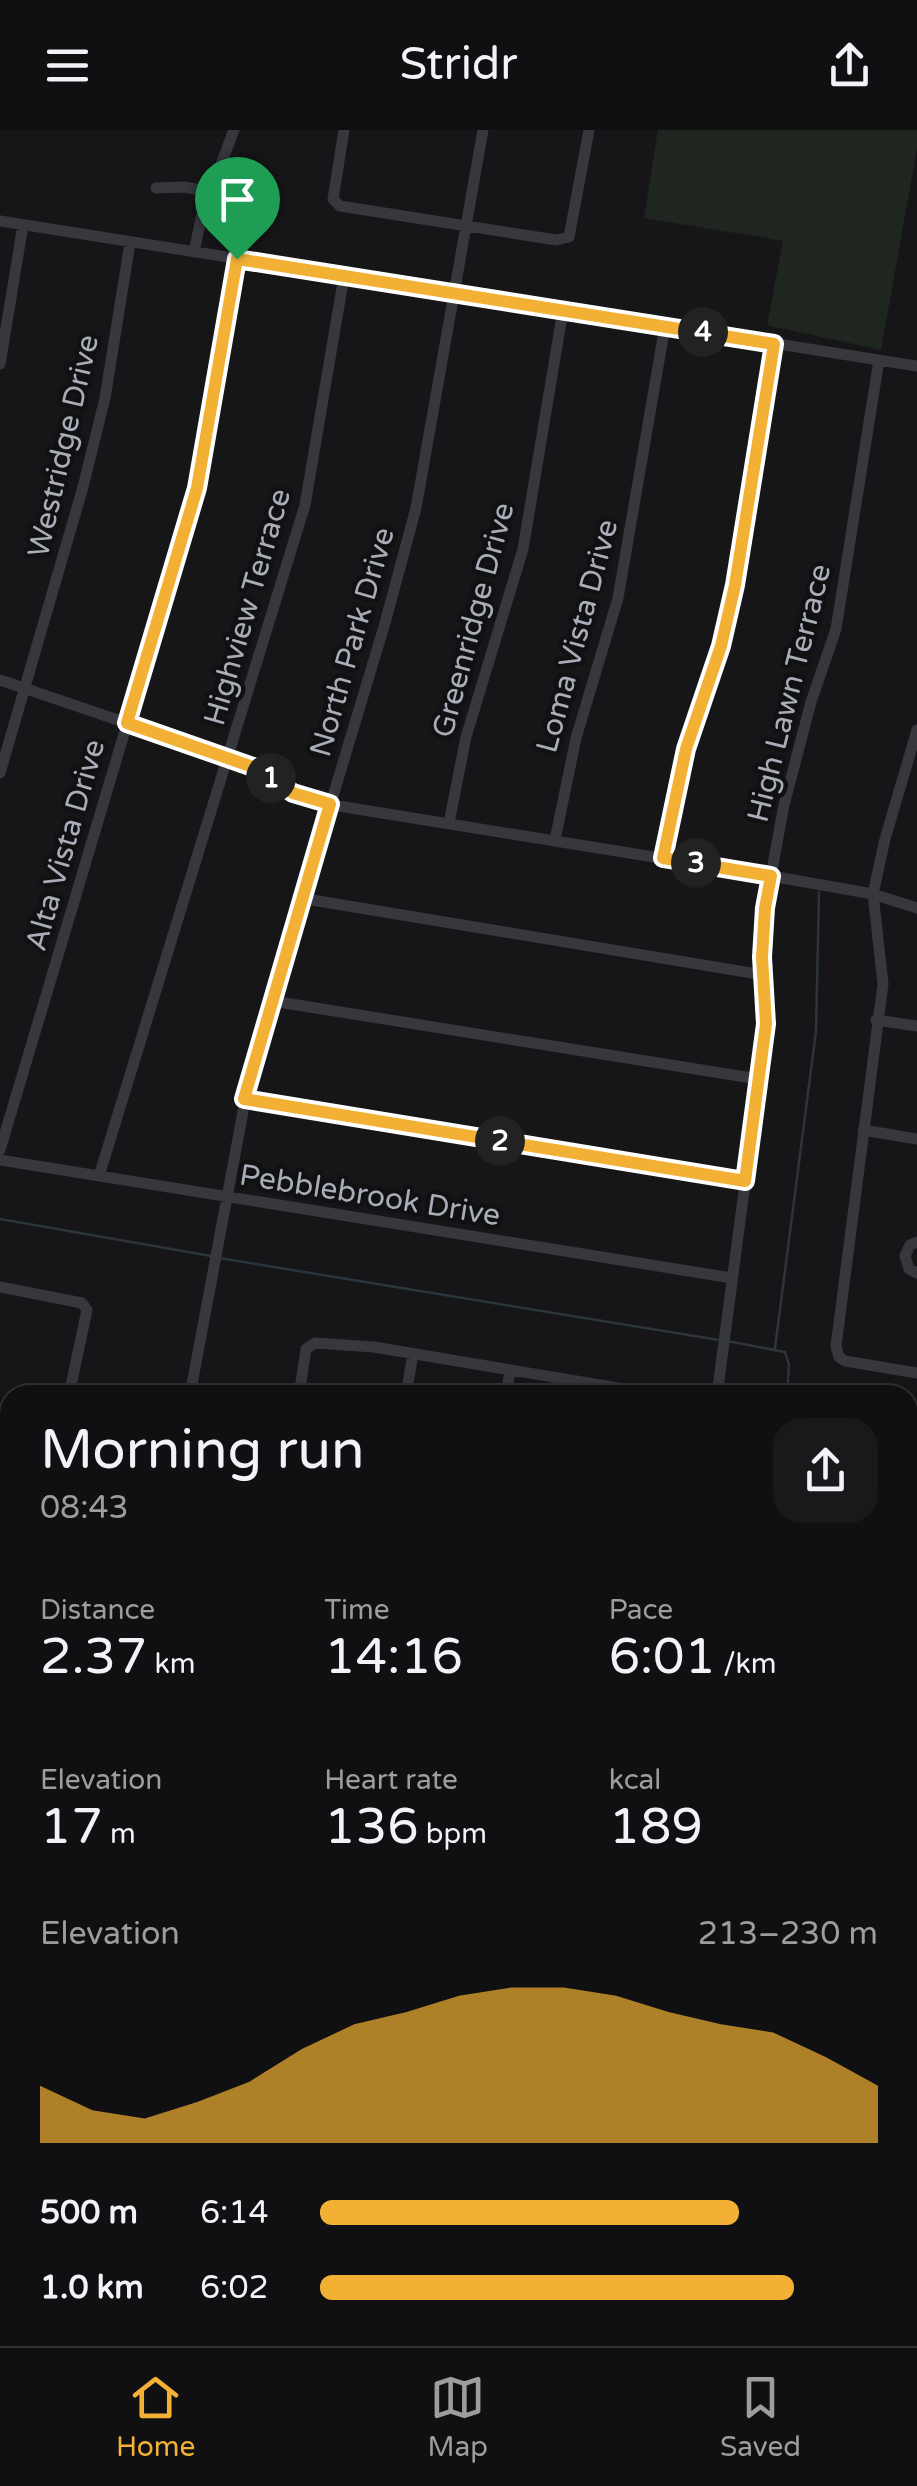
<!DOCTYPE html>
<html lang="en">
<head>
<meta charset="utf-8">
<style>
	body { margin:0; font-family:"Varela Round",sans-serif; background:#19191b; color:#f1f3f6; height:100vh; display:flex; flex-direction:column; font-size:38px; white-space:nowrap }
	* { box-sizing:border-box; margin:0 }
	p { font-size:32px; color:#9c9d9f }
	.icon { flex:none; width:55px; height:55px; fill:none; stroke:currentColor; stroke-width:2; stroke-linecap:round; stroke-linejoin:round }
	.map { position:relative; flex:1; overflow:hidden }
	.drawer { position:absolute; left:0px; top:1255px; width:918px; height:962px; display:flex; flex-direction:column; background:#101012; border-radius:30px 30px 0 0; box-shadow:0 5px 25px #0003,0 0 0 2px #303032 }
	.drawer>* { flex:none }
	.pin { position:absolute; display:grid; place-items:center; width:85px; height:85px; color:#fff; margin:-102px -42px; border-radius:50% 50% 50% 0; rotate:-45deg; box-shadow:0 0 10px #0007 }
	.pin .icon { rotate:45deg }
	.km { position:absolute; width:50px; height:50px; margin:-25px; border-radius:50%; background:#222; color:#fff; font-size:28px; line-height:50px; text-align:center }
	.round { display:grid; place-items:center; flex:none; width:105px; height:105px; border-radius:30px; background:#19191b }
	.headline { display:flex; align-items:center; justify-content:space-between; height:170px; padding:0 40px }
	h1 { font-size:55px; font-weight:600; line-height:75px }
	.figures { display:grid; grid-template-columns:repeat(3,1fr); gap:15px; height:170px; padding:10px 40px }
	.figures div { display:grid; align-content:center }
	.figures b { font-size:50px; font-weight:600 }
	.figures small { font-size:28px; font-weight:400 }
	.figures p { font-size:28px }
	.chart { height:280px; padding:20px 40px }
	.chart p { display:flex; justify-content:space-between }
	.chart svg { width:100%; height:180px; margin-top:10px; fill:#f2b134; opacity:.7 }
	ul { padding:0 40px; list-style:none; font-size:32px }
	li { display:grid; grid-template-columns:160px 120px 1fr; align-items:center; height:75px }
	li i { height:25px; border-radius:12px; background:#f2b134 }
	header { display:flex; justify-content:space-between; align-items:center; height:130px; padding:0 40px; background:#101012; font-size:45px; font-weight:600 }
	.menu { display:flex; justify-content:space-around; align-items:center; height:140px; border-top:2px solid #303032; background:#101012; font-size:28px; color:#9c9d9f }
	.menu a { display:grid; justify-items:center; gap:5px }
	.menu .active { color:#f2b134 }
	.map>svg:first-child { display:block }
</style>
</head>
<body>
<header><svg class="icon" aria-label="menu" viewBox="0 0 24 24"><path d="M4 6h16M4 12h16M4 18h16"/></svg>Stridr<svg class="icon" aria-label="share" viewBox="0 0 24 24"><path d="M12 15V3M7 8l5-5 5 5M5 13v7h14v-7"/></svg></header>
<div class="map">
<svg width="917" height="2216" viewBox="0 0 917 2216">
	<rect width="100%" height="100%" fill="#161618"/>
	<path fill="#222225" d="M908 1298 917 1299V1437L908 1438Z"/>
	<path fill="#1e261f" d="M658 0H917V19L881 220 767 195 783 111 644 88Z"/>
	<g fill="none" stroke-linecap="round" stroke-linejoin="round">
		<path stroke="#2c353c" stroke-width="2.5" d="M0 1089 211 1126
			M219 1128 719 1210
			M727 1211 785 1222 789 1235 787 1265
			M775 1218 816 901 819 762"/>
		<path stroke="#37383d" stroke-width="11" d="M344 0 333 69 340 76 556 110 569 107 589 0
			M156 58 184 57 211 62
			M0 91 917 236
			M194 122 202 84 234 0
			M0 234 23 95
			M0 550 256 637 293 663 320 673 771 746 873 764 917 778
			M917 600 885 709 873 764 883 854 836 1216 839 1227 845 1231 917 1243
			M0 643 83 357 105 268 130 113
			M449 693 466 607 523 419 563 180
			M555 710 576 608 618 468 665 196
			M663 728 686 619 721 516 735 455 774 213
			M300 768 764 845
			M272 871 758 949
			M876 890 917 896
			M244 969 745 1051
			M863 1000 917 1009
			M0 1020 197 359 237 129
			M0 1030 732 1148
			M99 1046 305 375 344 146
			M917 1112 910 1115 905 1126 909 1139 917 1143
			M0 1157 82 1173 87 1180 69 1265
			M190 1265 251 939 385 493 416 378 483 0
			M299 1265 306 1219 315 1213 374 1217 660 1265
			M406 1265 413 1224
			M506 1265 510 1240
			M717 1265 766 895 762 827 765 778 784 675 811 572 836 499 879 230
			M0 1705H10
			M0 1820H10
			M908 2060 917 2062
			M908 2161 917 2163
			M0 2205 10 2207
			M14 2208 62 2216
			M145 2216 146 2208
			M270 2216 271 2208
			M379 2216 380 2208
			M491 2216 492 2208
			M599 2216 600 2208
			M804 2216 805 2208"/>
		<path stroke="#53555c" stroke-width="14" d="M0 1401 10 1402
			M908 1454H917"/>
	</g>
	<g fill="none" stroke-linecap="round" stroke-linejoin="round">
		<g stroke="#fff" stroke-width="20">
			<path id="route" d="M237 129 774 214 735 455 721 516 686 619 663 728 771 746 765 778 762 827 766 894 745 1051 244 969 330 674 293 663 256 638 127 593 197 358Z"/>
		</g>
		<use href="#route" stroke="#f2b134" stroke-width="12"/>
	</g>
	<g text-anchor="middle" stroke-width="9" stroke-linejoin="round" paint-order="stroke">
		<g font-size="30" fill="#a8adb8" stroke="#111113">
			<text transform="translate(63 316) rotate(-77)" y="10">Westridge Drive</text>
			<text transform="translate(247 477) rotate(-74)" y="10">Highview Terrace</text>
			<text transform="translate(473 490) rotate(-75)" y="10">Greenridge Drive</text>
			<text transform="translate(577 506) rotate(-75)" y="10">Loma Vista Drive</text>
			<text transform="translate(352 512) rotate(-74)" y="10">North Park Drive</text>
			<text transform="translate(789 563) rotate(-76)" y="10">High Lawn Terrace</text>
			<text transform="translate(65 715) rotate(-74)" y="10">Alta Vista Drive</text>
			<text transform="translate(370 1065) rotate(9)" y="10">Pebblebrook Drive</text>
		</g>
	</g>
</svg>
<div class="pin" style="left:237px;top:129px;background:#1e9e55"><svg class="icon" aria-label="arrive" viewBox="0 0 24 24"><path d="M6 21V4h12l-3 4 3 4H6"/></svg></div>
<b class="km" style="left:271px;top:648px">1</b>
<b class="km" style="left:500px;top:1011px">2</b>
<b class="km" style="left:696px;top:733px">3</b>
<b class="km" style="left:703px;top:202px">4</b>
<section class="drawer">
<div class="headline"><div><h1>Morning run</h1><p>08:43</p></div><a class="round"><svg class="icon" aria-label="share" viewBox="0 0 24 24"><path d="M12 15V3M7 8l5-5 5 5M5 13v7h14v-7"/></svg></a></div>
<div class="figures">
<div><p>Distance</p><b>2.37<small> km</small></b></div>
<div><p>Time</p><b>14:16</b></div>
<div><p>Pace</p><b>6:01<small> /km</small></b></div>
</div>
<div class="figures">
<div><p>Elevation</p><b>17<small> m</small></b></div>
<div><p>Heart rate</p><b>136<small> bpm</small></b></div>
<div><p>kcal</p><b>189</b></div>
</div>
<div class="chart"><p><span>Elevation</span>213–230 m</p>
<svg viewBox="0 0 160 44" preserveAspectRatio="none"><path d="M0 44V30L10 36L20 38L30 34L40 29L50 21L60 15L70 12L80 8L90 6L100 6L110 8L120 12L130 15L140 17L150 23L160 30V44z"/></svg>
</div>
<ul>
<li><b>500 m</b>6:14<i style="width:75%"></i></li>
<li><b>1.0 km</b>6:02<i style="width:85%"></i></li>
</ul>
</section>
</div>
<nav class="menu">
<a class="active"><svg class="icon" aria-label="home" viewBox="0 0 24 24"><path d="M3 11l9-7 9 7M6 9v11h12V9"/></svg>Home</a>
<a><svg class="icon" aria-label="map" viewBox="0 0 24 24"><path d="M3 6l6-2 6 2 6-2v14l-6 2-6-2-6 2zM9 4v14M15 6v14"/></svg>Map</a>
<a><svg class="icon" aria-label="saved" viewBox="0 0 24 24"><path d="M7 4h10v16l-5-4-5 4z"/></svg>Saved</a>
</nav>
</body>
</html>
